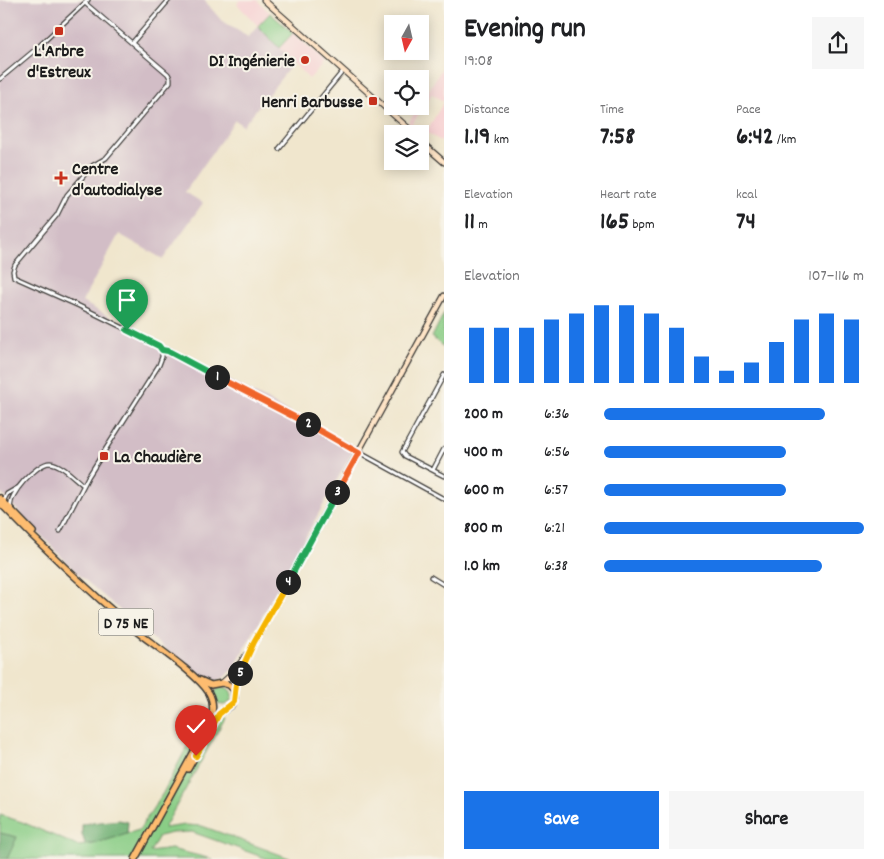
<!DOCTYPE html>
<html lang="en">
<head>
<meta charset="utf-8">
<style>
	body { margin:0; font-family:Dekko,sans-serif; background:#f6f6f6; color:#202124; height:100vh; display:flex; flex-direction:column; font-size:19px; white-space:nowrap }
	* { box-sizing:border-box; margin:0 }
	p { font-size:16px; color:#757577 }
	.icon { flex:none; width:28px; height:28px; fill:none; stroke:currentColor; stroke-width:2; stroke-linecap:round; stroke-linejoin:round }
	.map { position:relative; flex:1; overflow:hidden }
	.sheet { display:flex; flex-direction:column; background:#fff; width:440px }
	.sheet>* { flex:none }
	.needle { width:32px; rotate:188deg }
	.fabs { position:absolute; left:384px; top:15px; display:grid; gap:10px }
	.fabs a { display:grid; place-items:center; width:45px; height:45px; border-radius:0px; background:#fff; box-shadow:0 2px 12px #0003; font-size:25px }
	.pin { position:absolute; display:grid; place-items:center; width:42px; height:42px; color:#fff; margin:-51px -21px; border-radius:50% 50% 50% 0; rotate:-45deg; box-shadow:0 0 5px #0007 }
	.pin .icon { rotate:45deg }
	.km { position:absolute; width:25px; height:25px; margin:-12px; border-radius:50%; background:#222; color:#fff; font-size:14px; line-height:25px; text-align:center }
	.round { display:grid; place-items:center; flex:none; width:52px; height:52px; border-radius:0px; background:#f6f6f6 }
	.overview { display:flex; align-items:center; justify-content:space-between; height:85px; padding:0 20px }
	h1 { font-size:28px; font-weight:700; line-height:38px }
	.metrics { display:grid; grid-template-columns:repeat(3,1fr); gap:8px; height:85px; padding:5px 20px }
	.metrics div { display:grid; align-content:center }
	.metrics b { font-size:25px; font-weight:700 }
	.metrics small { font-size:14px; font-weight:400 }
	.metrics p { font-size:14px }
	.chart { height:140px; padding:10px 20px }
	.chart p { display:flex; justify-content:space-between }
	.chart svg { width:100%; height:90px; margin-top:5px; stroke:#1a73e8; stroke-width:6 }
	.action { display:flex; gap:10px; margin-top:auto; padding:10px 20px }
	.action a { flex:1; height:58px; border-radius:0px; background:#1a73e8; color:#fff; font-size:20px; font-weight:700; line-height:58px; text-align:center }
	.action a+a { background:#f6f6f6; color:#202124 }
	ul { padding:0 20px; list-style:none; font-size:16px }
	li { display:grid; grid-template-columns:80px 60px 1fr; align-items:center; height:38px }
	li i { height:12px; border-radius:6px; background:#1a73e8 }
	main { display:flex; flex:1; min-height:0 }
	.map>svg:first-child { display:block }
</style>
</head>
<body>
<main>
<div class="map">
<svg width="444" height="859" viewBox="0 0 444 859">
	<rect width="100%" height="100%" fill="#f7f3e8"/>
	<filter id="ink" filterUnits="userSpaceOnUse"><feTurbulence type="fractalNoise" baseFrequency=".02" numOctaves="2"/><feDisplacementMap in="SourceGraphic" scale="10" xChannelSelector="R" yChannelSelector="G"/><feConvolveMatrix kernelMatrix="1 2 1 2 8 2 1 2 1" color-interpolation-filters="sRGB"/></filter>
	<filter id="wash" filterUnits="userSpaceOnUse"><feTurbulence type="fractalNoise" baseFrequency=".0096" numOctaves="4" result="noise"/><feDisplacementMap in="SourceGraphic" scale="20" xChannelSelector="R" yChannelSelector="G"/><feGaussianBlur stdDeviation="1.12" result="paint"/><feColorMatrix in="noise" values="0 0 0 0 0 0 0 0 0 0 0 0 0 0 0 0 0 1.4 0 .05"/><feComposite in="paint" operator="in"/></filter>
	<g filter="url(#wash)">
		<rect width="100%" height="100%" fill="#f0e6cd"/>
		<path fill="#f7cfd1" d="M240 0H257L270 13 258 26 237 4Z
			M293 33 325 62 309 79 279 48Z
			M444 65V102L432 94 431 95 411 126 408 124Z
			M443 103H444V143L426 132Z"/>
		<path fill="#d2bdc6" d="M0 0H204L221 20 248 37 258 26 293 63 243 126 235 120 185 192 203 203 163 259 119 234 82 302 355 447 235 666 225 677 219 680 210 681 188 668 159 644 76 572 0 492Z"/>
		<path fill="#8acd86" stroke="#537451" d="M270 13 293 33 279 48 258 26Z
			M444 313V347L432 337Z
			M214 696a9 9 0 1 1 18 0a9 9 0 1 1-18 0Z
			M209 714 186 760 194 765 221 717 225 718 164 828 185 825 202 826 292 859H268L192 832 172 833 159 836 150 852 171 849 212 859H7L17 837 0 833V815L22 822 78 846 93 844 139 830 163 793 203 716Z"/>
		<path fill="#6fb073" stroke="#466648" d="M119 820 128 822 127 834 93 844H85L82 834V824Z
			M0 833 17 837 7 859H0Z"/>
	</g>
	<g filter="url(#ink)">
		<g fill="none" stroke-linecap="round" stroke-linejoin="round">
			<g stroke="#3c3a37" stroke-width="5.5">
				<path id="street" d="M85 3 168 74 170 78V82L106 158 92 166 67 195 57 215 15 265 13 271 14 277 79 306 158 345 162 350 168 351 304 422 444 499
					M132 43 169 0
					M0 79 36 49 88 0
					M279 149 343 71
					M444 375 402 452 405 456 444 476
					M433 470 444 449
					M4 500 7 494 19 487
					M11 508C7 495 37 463 50 463 62 464 75 479 83 485
					M60 531 88 477 159 365 162 357V350
					M431 577 444 585"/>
			</g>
			<g stroke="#3c3a37" stroke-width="7">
				<path id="secondary" d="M264 0 415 134
					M420 141 444 162
					M222 683 233 673 247 654
					M234 691 236 682 254 642 444 296"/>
			</g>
			<g stroke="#3c3a37" stroke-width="8">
				<path id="primary" d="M0 498 33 532
					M0 503C43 548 89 591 136 631 155 646 197 674 209 693 215 704 213 715 208 726L135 859
					M188 769 219 714 232 705 235 698 234 690 229 685 222 683 211 685 200 680"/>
			</g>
			<use href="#street" stroke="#fff" stroke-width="3"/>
			<use href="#secondary" stroke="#fee4c6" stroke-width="4.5"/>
			<use href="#primary" stroke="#fdbc70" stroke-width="5"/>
		</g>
	</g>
	<g fill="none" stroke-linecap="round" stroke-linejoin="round" filter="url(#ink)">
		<g stroke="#fff" stroke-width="10">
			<path id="split-1" d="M127 330 159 346 162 350 168 351 217 377"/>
		</g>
		<g stroke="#fff" stroke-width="10">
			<path id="split-2" d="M217 377 308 424"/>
		</g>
		<g stroke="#fff" stroke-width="10">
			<path id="split-3" d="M308 424 359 453 337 492"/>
		</g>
		<g stroke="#fff" stroke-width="10">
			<path id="split-4" d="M288 582 337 492"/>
		</g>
		<g stroke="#fff" stroke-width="10">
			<path id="split-5" d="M240 673 254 642 288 582"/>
		</g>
		<g stroke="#fff" stroke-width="10">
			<path id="split-6" d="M196 756 219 714 234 702 236 684 240 673"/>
		</g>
		<use href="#split-1" stroke="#22a559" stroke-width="6"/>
		<use href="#split-2" stroke="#f0652b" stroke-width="6"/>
		<use href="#split-3" stroke="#f0652b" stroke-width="6"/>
		<use href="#split-4" stroke="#22a559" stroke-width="6"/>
		<use href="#split-5" stroke="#f5b400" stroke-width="6"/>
		<use href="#split-6" stroke="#f5b400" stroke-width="6"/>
	</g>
	<g fill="#c8321e" stroke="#f7f3e8" stroke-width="2">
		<rect x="54" y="26" width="10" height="10" rx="2.5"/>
		<circle cx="305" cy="60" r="5"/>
		<rect x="368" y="96" width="10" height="10" rx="2.5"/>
		<path d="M58.5 170.5h5v5h5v5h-5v5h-5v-5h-5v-5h5z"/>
		<rect x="99" y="451" width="10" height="10" rx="2.5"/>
	</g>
	<g text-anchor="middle" stroke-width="4" stroke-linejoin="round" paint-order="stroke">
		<rect fill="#f7f3e8" stroke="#5e5c59" stroke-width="1" x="98.5" y="608.5" width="55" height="27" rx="4"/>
		<g font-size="16" font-weight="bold" fill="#1c1c1c">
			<text x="126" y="628">D 75 NE</text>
		</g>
		<g font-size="18" font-weight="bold" fill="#1c1c1c" stroke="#f7f3e8" text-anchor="end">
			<text x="59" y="56" text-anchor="middle">L'Arbre<tspan x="59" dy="21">d'Estreux</tspan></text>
			<text x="295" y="66">DI Ingénierie</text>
			<text x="363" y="107">Henri Barbusse</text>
			<text x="72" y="174" text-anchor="start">Centre<tspan x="72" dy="21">d'autodialyse</tspan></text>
			<text x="114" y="462" text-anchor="start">La Chaudière</text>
		</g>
	</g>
</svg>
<div class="fabs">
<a><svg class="needle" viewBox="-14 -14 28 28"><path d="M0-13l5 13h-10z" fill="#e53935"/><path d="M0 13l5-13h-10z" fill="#757577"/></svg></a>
<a><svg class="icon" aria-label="locate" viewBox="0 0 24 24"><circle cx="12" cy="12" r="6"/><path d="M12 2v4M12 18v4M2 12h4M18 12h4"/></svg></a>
<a><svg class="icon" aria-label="layers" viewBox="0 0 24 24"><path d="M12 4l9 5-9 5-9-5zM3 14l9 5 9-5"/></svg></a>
</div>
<div class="pin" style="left:127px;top:330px;background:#1e9e55"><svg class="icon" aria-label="arrive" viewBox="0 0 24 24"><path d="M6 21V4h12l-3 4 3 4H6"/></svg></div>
<div class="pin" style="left:196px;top:756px;background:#d93025"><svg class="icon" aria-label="check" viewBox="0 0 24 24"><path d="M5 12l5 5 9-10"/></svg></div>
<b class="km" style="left:217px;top:377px">1</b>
<b class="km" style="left:308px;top:424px">2</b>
<b class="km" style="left:337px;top:492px">3</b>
<b class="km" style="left:288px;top:582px">4</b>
<b class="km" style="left:240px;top:673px">5</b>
</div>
<section class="sheet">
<div class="overview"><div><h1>Evening run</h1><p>19:08</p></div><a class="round"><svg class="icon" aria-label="share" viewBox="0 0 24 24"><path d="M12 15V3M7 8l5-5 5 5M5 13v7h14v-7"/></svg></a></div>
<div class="metrics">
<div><p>Distance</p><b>1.19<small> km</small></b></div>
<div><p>Time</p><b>7:58</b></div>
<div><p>Pace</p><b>6:42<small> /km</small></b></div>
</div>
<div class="metrics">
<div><p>Elevation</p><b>11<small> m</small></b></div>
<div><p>Heart rate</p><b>165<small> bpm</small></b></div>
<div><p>kcal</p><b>74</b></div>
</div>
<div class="chart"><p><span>Elevation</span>107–116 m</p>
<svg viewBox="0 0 160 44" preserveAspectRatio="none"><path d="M5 44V17M15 44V17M25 44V17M35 44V13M45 44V10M55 44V6M65 44V6M75 44V10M85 44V17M95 44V31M105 44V38M115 44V34M125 44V24M135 44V13M145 44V10M155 44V13"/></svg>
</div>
<ul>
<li><b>200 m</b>6:36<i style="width:85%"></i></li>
<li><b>400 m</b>6:56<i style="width:70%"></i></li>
<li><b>600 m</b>6:57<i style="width:70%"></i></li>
<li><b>800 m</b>6:21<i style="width:100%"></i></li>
<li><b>1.0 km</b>6:38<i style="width:84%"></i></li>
</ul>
<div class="action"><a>Save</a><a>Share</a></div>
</section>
</main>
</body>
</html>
